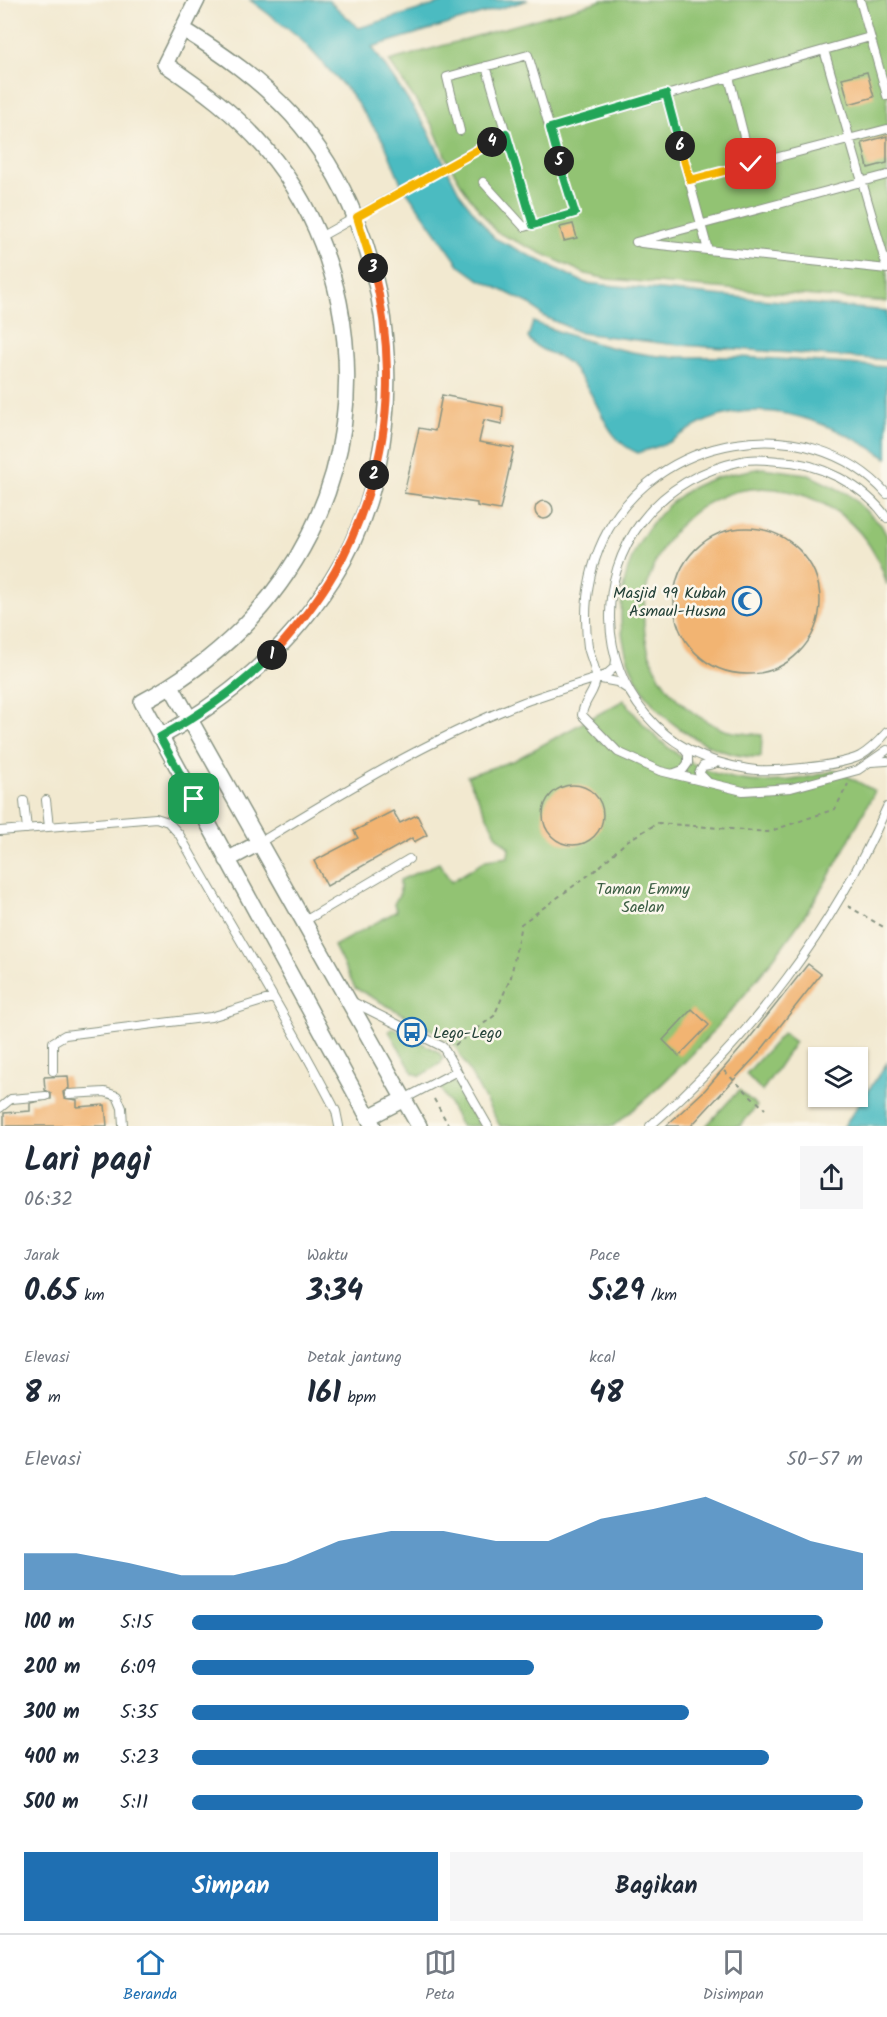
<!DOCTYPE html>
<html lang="id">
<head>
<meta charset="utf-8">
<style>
	body { margin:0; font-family:Kalam,sans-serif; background:#f6f6f7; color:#1f2937; height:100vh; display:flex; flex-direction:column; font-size:22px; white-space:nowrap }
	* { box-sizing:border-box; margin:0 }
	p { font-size:20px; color:#747a83 }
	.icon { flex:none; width:33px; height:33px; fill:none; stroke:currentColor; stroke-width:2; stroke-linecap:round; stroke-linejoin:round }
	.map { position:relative; height:1126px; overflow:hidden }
	.sheet { display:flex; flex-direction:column; background:#fff; flex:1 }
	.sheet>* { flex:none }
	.fabs { position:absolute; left:808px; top:1047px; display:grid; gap:12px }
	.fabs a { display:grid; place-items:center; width:60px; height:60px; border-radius:0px; background:#fff; box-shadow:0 2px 4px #0004; font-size:30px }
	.pin { position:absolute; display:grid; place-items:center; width:51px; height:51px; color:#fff; margin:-26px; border-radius:12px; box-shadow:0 3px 9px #0006 }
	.km { position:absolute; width:30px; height:30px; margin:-15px; border-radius:50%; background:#222; color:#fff; font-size:16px; line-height:30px; text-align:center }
	.round { display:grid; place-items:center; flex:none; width:63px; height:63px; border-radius:0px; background:#f6f6f7 }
	.headline { display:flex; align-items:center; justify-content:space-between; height:102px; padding:0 24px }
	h1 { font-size:33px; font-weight:800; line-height:45px }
	.metrics { display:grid; grid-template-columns:repeat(3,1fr); gap:9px; height:102px; padding:6px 24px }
	.metrics div { display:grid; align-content:center }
	.metrics b { font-size:30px; font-weight:800 }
	.metrics small { font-size:16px; font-weight:400 }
	.metrics p { font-size:16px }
	.chart { height:168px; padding:12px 24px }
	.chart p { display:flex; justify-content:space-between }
	.chart svg { width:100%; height:108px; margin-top:6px; fill:#1f6fb2; opacity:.7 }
	.action { display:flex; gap:12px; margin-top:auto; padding:12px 24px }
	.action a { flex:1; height:69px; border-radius:0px; background:#1f6fb2; color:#fff; font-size:24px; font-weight:800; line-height:69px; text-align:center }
	.action a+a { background:#f6f6f7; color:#1f2937 }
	ul { padding:0 24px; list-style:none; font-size:20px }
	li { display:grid; grid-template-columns:96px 72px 1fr; align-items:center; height:45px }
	li i { height:15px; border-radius:8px; background:#1f6fb2 }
	.menu { display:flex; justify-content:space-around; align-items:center; height:84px; border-top:2px solid #e0e1e3; background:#fff; font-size:16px; color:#747a83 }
	.menu a { display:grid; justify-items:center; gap:3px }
	.menu .current { color:#1f6fb2 }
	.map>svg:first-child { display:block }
</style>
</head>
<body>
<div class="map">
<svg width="887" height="1126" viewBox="0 0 887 1126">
	<rect width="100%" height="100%" fill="#fbf7ec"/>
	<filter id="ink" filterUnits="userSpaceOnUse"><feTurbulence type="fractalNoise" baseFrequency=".0167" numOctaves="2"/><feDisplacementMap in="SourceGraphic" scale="12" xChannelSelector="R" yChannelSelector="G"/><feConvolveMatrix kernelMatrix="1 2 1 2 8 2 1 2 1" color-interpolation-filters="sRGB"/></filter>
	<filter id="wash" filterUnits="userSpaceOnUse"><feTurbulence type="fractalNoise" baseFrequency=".008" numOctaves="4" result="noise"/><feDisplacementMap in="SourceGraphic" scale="24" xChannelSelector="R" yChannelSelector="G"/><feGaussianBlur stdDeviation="1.35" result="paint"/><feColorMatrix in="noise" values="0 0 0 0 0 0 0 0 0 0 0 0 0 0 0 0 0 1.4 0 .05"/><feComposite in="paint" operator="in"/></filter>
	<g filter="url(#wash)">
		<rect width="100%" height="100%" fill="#f2e9d0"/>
		<path fill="#92c373" stroke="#588054" stroke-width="1.5" d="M603 0H887V302L608 279 586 274 496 232 466 192 447 160 433 126 389 61Z
			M762 468 807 474 848 494 881 525 887 536V585C877 546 850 514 813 499 664 438 568 661 722 729 733 734 750 733 762 735L761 757C735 758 710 748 688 734 602 681 599 561 677 498 701 478 732 473 762 468Z
			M624 700C678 776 747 798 836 770L875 791C850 838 826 886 795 929 743 1001 683 1072 613 1126H500L455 1046 430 1029 355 988 334 946 397 911 394 904 400 893V880L439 863 451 882 486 860 508 857 509 848 497 836 467 776 515 760Z
			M393 1028 439 1052 443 1058 441 1063 421 1076 413 1073 389 1031Z
			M783 1033 795 1042 762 1091 746 1074Z
			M450 1080 457 1084 480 1126H461L439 1085Z
			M739 1090 757 1106 740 1126H706Z"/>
		<path fill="#4cbbc1" stroke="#367c7a" stroke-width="1.5" d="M250 0H328L359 28 451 0H528L372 47 426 127 460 194 494 238 585 283 887 311V360L668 344 581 333 543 316 532 305 477 278 460 266 401 183 384 142 350 93 299 37Z
			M533 322C574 338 631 356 676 357 703 357 731 356 758 358 801 360 844 364 887 367V458C836 425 769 396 709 420 695 425 682 435 669 442 659 447 648 449 638 453 605 440 602 406 582 380 578 375 573 367 567 362 554 352 538 352 528 338Z
			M887 1063V1126H844Z"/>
		<g id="blocks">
			<path fill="#f2b472" d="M867 72 874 97 849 104 842 78Z
				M887 136V163L868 168 862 143Z
				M573 224 577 238 564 241 560 227Z
				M442 395 503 407 502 424 484 420 479 442 514 448 500 510 477 506V503L404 493 419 428 435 431Z
				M535 510a9 9 0 1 1 18 0a9 9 0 1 1-18 0Z
				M674 601a73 73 0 1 1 146 0a73 73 0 1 1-146 0Z
				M543 815a30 30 0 1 1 60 0a30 30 0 1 1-60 0Z
				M393 811 400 823 417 815 427 835 414 842 412 838 327 886 314 861 358 838 354 831Z
				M808 964 821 974 758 1054 691 1126H666L705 1090 748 1040Z
				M692 1009 709 1025 679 1056 663 1040Z
				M68 1076 69 1088 63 1092 64 1098 77 1100V1107L105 1105 107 1126H4V1113L30 1111V1103L51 1099V1093L45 1090 44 1077Z"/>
		</g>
	</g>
	<g filter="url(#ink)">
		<use href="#blocks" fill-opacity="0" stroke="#889382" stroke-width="1.5"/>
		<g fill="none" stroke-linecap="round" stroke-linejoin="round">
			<g stroke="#889382" stroke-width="10">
				<path id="service" d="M860 0 887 96
					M824 50 887 268
					M486 66 533 225
					M729 77 751 164
					M666 95 708 250
					M550 128 870 37
					M460 131 447 77 528 55 575 213 524 227 483 182
					M690 180 887 129
					M320 237 506 133
					M636 242 887 175
					M641 243 887 269
					M887 494C808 406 653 434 603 540 587 574 583 610 588 647 590 657 596 667 596 678 596 692 583 701 582 715L618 752 660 771 743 791 791 788 858 770 887 750
					M887 518C864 485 818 462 778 461 767 460 753 458 742 461 562 499 568 742 748 769 770 773 840 766 860 756 869 751 880 740 887 732
					M601 679 617 682 626 688
					M871 762 887 761
					M672 774 683 770 688 763V754L683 748
					M708 782 699 773 703 766 714 764
					M46 800 49 827
					M24 801 27 829
					M0 831 156 818 168 822 179 834C231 927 288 1017 336 1111L339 1126
					M259 843C344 791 431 738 524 702 551 692 579 684 606 675L615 667 616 660
					M303 922 409 859
					M351 1001 443 1047 488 1126
					M53 1071V1042L65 1035 211 1017 272 998
					M69 1094 105 1092 117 1096 122 1108 123 1126
					M404 1099 457 1071
					M0 1108 11 1099 46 1096
					M650 1126C751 1038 833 929 887 807"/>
			</g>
			<g stroke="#889382" stroke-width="18">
				<path id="minor" d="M197 0 165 64C202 89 236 114 265 148 303 192 327 246 339 302 373 471 291 622 142 702L373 1126
					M171 686 419 1126
					M160 737C229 699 289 647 332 580 419 444 400 235 292 115 260 80 223 54 183 29
					M227 860 259 843
					M369 1117 404 1099"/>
			</g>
			<path stroke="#889382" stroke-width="2" stroke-dasharray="4.5 4.5" stroke-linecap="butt" d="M848 906 885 928
				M455 1045 494 1016 511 977 521 924 597 869 627 841 658 823 768 832 835 809 848 784
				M724 1071 765 1109
				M434 1099 449 1126"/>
			<use href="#service" stroke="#fff" stroke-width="8"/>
			<use href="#minor" stroke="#fff" stroke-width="15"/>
		</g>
	</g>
	<g fill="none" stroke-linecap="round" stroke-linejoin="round" filter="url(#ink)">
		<g stroke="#fff" stroke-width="12">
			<path id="split-1" d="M194 799 160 737C201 714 239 688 272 655"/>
		</g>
		<g stroke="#fff" stroke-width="12">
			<path id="split-2" d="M272 655C325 596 352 553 374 475"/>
		</g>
		<g stroke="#fff" stroke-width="12">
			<path id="split-3" d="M373 268C390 335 393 409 374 475"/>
		</g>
		<g stroke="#fff" stroke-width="12">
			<path id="split-4" d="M373 268 357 217 492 142"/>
		</g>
		<g stroke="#fff" stroke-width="12">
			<path id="split-5" d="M492 142 506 133 533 225 575 213 559 161"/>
		</g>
		<g stroke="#fff" stroke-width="12">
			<path id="split-6" d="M559 161 550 128 666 94 680 146"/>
		</g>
		<g stroke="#fff" stroke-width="12">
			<path id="split-7" d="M680 146 690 180 751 164"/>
		</g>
		<use href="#split-1" stroke="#22a559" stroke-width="8"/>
		<use href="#split-2" stroke="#f0652b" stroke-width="8"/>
		<use href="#split-3" stroke="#f0652b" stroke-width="8"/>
		<use href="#split-4" stroke="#f5b400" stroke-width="8"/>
		<use href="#split-5" stroke="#22a559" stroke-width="8"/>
		<use href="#split-6" stroke="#22a559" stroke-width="8"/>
		<use href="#split-7" stroke="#f5b400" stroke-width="8"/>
	</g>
	<defs>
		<g id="mosque-ring" transform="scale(1.5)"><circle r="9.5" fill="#fbf7ec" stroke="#1f6fb2" stroke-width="1.5"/><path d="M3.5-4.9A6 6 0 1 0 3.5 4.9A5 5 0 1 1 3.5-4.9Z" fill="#1f6fb2"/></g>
		<g id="bus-ring" transform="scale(1.5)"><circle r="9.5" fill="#fbf7ec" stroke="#1f6fb2" stroke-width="1.5"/><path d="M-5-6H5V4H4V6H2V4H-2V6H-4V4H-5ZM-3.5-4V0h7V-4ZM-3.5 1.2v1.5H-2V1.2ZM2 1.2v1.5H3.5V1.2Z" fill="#1f6fb2"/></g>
	</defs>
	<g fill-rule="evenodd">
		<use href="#mosque-ring" x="747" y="601"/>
		<use href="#bus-ring" x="412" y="1032"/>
	</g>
	<g text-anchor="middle" stroke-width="5" stroke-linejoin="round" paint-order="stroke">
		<g font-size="16" fill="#1f3d34" stroke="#fbf7ec" text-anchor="end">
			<text x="726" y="598">Masjid 99 Kubah<tspan x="726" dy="18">Asmaul-Husna</tspan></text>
			<text x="433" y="1038" text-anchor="start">Lego-Lego</text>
		</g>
		<g font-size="16" fill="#3c5e44" stroke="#fbf7ec">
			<text x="643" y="894">Taman Emmy<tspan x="643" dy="18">Saelan</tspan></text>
		</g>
	</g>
</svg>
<div class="fabs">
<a><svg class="icon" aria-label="layers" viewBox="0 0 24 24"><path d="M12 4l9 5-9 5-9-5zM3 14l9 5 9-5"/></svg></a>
</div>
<div class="pin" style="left:194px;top:799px;background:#1e9e55"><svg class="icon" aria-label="arrive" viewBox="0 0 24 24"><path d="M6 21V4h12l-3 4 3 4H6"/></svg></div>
<div class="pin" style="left:751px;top:164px;background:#d93025"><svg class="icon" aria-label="check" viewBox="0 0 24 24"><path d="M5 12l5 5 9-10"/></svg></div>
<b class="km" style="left:272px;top:655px">1</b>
<b class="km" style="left:374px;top:475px">2</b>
<b class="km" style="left:373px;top:268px">3</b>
<b class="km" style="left:492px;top:142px">4</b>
<b class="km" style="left:559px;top:161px">5</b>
<b class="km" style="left:680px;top:146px">6</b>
</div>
<section class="sheet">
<div class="headline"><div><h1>Lari pagi</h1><p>06:32</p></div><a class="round"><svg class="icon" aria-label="share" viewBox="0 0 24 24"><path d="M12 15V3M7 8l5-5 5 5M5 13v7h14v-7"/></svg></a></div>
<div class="metrics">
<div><p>Jarak</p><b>0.65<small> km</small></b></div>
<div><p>Waktu</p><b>3:34</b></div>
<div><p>Pace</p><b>5:29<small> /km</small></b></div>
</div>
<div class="metrics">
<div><p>Elevasi</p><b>8<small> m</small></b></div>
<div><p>Detak jantung</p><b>161<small> bpm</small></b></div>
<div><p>kcal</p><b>48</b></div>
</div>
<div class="chart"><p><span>Elevasi</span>50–57 m</p>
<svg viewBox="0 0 160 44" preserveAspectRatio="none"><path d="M0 44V29L10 29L20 33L30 38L40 38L50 33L60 24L70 20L80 20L90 24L100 24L110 15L120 11L130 6L140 15L150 24L160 29V44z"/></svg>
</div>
<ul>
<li><b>100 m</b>5:15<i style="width:94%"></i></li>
<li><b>200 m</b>6:09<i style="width:51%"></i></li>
<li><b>300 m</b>5:35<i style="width:74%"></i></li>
<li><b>400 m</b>5:23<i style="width:86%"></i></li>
<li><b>500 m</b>5:11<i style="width:100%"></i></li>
</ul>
<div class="action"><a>Simpan</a><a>Bagikan</a></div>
</section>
<nav class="menu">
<a class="current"><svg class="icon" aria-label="home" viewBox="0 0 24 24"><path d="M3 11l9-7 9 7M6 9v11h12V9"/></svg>Beranda</a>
<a><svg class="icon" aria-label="map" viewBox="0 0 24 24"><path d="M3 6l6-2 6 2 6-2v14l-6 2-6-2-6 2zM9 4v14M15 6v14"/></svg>Peta</a>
<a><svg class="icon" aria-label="saved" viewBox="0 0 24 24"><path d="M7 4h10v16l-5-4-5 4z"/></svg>Disimpan</a>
</nav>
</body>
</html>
